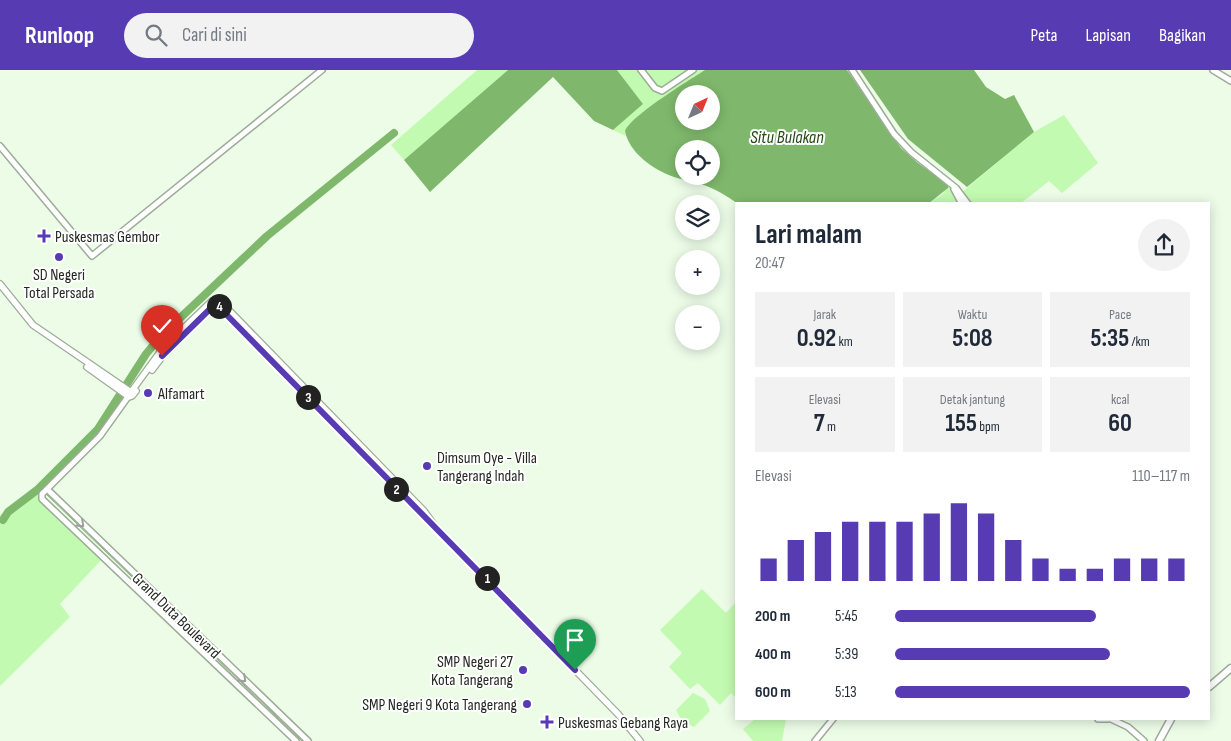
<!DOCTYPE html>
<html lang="id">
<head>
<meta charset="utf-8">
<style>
	body { margin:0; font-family:"Sofia Sans Condensed",sans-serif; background:#f2f2f3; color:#1f2937; height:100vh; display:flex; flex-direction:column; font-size:19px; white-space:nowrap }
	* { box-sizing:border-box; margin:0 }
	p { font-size:16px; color:#747a83 }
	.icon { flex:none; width:28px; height:28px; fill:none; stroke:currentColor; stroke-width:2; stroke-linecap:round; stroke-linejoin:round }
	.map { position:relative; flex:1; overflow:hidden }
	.sheet { position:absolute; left:735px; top:132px; width:475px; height:518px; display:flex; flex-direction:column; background:#fff; border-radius:0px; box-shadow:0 2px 12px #0003 }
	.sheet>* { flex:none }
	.needle { width:32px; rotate:43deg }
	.buttons { position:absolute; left:675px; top:15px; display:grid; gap:10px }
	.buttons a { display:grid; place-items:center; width:45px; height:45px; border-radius:50%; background:#fff; box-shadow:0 2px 12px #0003; font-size:25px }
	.pin { position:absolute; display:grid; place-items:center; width:42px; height:42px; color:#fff; margin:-51px -21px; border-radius:50% 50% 50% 0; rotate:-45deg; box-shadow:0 0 5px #0007 }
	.pin .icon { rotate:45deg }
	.km { position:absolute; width:25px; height:25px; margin:-12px; border-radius:50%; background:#222; color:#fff; font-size:14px; line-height:25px; text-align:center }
	.round { display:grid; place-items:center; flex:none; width:52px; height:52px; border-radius:26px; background:#f2f2f3 }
	.headline { display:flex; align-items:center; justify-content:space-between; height:85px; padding:0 20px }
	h1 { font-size:28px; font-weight:700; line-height:38px }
	.stats { display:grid; grid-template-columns:repeat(3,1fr); gap:8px; height:85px; padding:5px 20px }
	.stats div { display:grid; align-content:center; border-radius:0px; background:#f2f2f3; text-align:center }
	.stats b { font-size:25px; font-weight:700 }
	.stats small { font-size:14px; font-weight:400 }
	.stats p { font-size:14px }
	.chart { height:140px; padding:10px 20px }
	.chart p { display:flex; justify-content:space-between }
	.chart svg { width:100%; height:90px; margin-top:5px; stroke:#573bb3; stroke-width:6 }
	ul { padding:0 20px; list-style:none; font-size:16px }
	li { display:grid; grid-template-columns:80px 60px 1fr; align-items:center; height:38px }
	li i { height:12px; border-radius:6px; background:#573bb3 }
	header { display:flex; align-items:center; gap:30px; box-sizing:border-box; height:70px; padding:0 25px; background:#573bb3; color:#fff }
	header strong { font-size:24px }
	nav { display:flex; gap:28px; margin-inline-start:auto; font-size:18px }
	.search { width:350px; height:45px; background:#f2f2f3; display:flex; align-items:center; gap:12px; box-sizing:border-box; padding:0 18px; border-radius:28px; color:#747a83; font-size:19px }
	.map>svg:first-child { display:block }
</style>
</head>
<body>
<header>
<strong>Runloop</strong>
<div class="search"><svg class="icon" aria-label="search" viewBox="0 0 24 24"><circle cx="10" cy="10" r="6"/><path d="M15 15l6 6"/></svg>Cari di sini</div>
<nav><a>Peta</a><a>Lapisan</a><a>Bagikan</a></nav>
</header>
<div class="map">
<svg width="1231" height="671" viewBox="0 0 1231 671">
	<rect width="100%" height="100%" fill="#ecfce7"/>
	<path fill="#c3fab1" d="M477 0H508L404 90 391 75Z
		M617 0H705L670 23 625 61 626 66 613 60 643 34Z
		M1064 45 1098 93 1062 123 1049 111 1020 134H928L944 123 948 115 955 128 1034 62Z
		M34 420 104 487 60 534 70 547 0 616V445Z
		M702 519 726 543 736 532V628L731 623 720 635 698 613 690 619 669 597 682 583 660 560Z
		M693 623 705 629 710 641 694 657 682 651 676 640Z
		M755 649H786L782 671H753L743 659Z"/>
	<path fill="#7fb86c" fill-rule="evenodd" d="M508 0H617L643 34 613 60 594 51 553 7 430 122 404 90Z
		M705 0H847L901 78 918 93 945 112 948 115V118L928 134H738C727 126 714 118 701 114 692 111 683 110 674 107 654 100 629 83 625 61 632 45 688 11 705 0ZM684 24H711V51H684ZM684 79H711V106H684Z
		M860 0H974L986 17 1005 29 1014 25 1034 62 967 117 908 69Z"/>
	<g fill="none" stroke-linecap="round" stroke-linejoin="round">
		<path stroke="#7fb86c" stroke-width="1" d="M39 417 43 421
			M45 423 302 671"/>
		<path stroke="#7fb86c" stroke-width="8" d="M3 450 8 442 37 420 98 359 146 284 161 266 267 166 394 63"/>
		<g stroke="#9dac98" stroke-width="8">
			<path id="tertiary" d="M641 0 655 18 662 21 693 0
				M852 0 894 64 911 82 956 118 968 134
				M1213 0 1231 11
				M0 76 92 186 322 0
				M954 119 962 134
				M130 324 100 366 42 424V429L296 671
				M47 419 308 671
				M1098 649H1108
				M1111 649 1128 657 1144 671
				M815 671 833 649"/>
		</g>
		<g stroke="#9dac98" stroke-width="8">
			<path id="secondary" d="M0 214 33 255 131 322 163 278 212 231 219 230 424 441 435 456 618 644 640 671
				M87 297 129 327 132 326 136 321
				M152 300 167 280 213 236 217 235 304 322
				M364 385 421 444 426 447"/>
		</g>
		<g stroke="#9dac98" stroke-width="9">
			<path id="primary" d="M1209 617 1231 598
				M1159 671 1171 649"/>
		</g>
		<use href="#tertiary" stroke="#fff" stroke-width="5"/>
		<use href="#secondary" stroke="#fff" stroke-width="5.5"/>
		<use href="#primary" stroke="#fff" stroke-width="6"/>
	</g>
	<defs><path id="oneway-chevron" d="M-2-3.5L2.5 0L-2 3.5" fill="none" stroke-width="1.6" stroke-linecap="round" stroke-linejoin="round" transform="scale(1.25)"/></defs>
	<g stroke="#9c9f9b">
		<use href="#oneway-chevron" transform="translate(81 454) rotate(43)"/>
		<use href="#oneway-chevron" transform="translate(243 609) rotate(43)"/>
	</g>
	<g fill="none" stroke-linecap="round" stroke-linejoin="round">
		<g stroke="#fff" stroke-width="10">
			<path id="route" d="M162 286 213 236H218L575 600"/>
		</g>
		<use href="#route" stroke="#573bb3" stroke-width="6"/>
	</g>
	<g fill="#573bb3" stroke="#fff" stroke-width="2">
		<path d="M41.5 158.5h5v5h5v5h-5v5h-5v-5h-5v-5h5z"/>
		<circle cx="59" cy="187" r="5"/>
		<circle cx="148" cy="323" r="5"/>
		<circle cx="427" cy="396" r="5"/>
		<circle cx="523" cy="600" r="5"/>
		<circle cx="527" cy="634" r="5"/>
		<path d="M544.5 644.5h5v5h5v5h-5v5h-5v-5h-5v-5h5z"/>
	</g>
	<g text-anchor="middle" stroke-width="4" stroke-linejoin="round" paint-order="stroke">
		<g font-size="16" fill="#232921" stroke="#fff" text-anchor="start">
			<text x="55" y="172">Puskesmas Gembor</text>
			<text x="59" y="210" text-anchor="middle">SD Negeri<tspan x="59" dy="18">Total Persada</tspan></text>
			<text x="158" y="329">Alfamart</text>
			<text x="437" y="393">Dimsum Oye - Villa<tspan x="437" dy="18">Tangerang Indah</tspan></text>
			<text x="513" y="597" text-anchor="end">SMP Negeri 27<tspan x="513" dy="18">Kota Tangerang</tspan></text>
			<text x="517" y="640" text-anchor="end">SMP Negeri 9 Kota Tangerang</text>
			<text x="558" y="658">Puskesmas Gebang Raya</text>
		</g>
		<g font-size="16" fill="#232921" stroke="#fff">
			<text transform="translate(177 545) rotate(44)" y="6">Grand Duta Boulevard</text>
		</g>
		<g font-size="18" font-style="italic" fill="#244a16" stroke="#fff">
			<text x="787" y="73">Situ Bulakan</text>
		</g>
	</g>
</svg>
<div class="buttons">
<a><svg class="needle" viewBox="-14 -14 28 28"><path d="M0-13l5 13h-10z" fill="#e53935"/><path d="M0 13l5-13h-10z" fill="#747a83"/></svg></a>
<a><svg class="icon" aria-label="locate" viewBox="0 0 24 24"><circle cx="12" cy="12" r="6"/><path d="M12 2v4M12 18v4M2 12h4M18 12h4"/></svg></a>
<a><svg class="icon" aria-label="layers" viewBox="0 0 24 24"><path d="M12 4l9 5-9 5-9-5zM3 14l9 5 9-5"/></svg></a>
<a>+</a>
<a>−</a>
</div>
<div class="pin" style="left:575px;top:600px;background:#1e9e55"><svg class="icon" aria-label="arrive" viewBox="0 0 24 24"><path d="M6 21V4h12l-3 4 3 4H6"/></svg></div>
<div class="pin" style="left:162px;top:286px;background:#d93025"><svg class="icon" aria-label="check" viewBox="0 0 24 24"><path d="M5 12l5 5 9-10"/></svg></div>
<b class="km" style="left:487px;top:508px">1</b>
<b class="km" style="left:396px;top:419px">2</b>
<b class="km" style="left:308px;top:327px">3</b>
<b class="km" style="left:219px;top:236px">4</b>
<section class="sheet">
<div class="headline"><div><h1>Lari malam</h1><p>20:47</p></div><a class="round"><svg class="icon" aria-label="share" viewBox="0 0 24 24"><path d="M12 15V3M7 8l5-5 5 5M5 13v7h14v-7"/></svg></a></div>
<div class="stats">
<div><p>Jarak</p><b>0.92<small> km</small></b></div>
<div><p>Waktu</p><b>5:08</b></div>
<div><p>Pace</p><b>5:35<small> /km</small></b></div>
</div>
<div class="stats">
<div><p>Elevasi</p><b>7<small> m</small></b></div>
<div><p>Detak jantung</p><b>155<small> bpm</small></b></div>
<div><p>kcal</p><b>60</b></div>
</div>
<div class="chart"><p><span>Elevasi</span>110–117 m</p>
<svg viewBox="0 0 160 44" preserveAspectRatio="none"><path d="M5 44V33M15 44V24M25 44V20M35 44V15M45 44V15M55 44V15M65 44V11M75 44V6M85 44V11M95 44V24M105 44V33M115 44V38M125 44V38M135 44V33M145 44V33M155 44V33"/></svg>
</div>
<ul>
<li><b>200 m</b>5:45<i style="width:68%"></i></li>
<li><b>400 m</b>5:39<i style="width:73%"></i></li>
<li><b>600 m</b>5:13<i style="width:100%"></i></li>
</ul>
</section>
</div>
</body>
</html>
